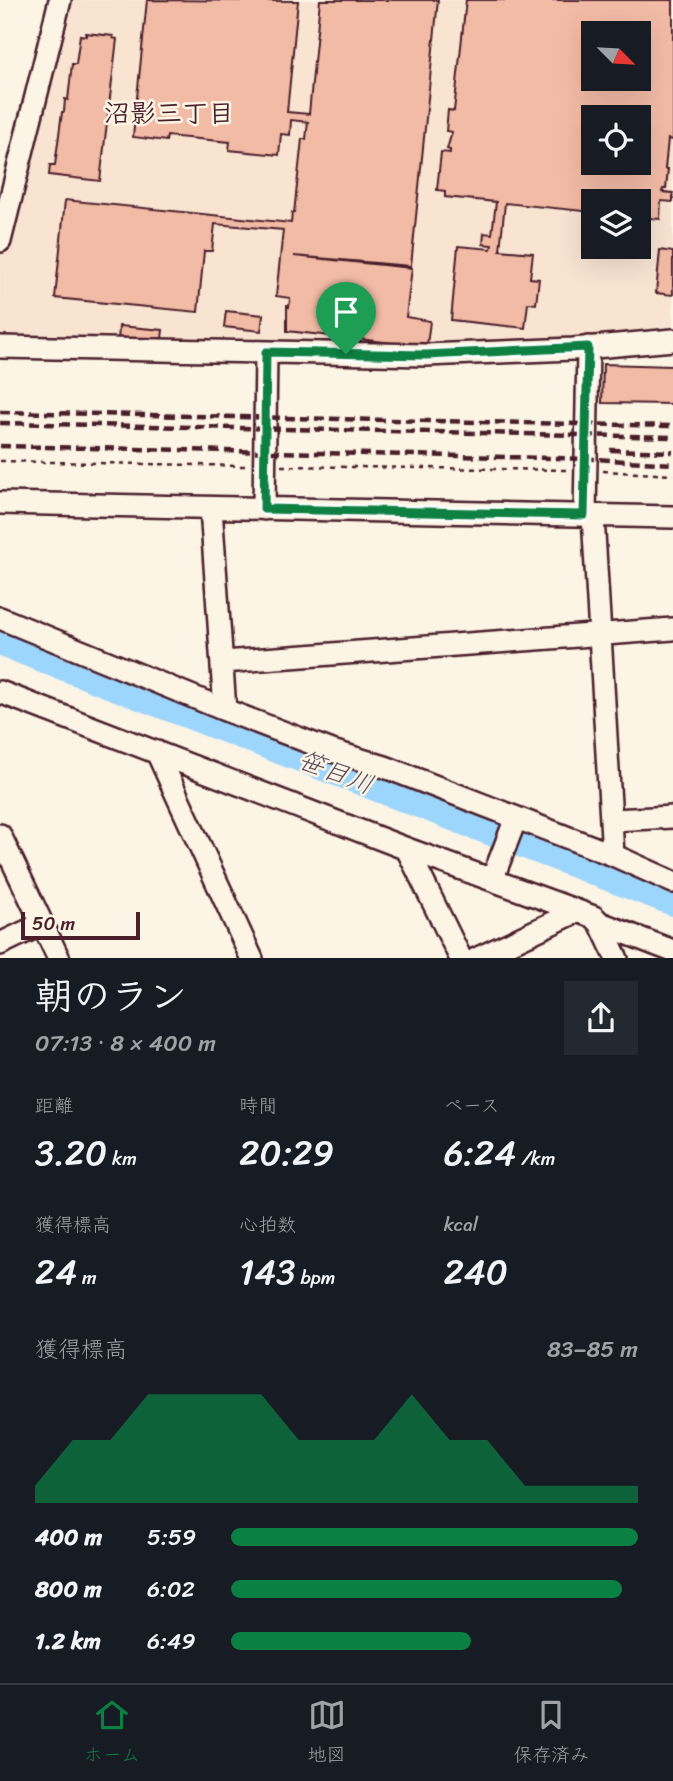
<!DOCTYPE html>
<html lang="ja">
<head>
<meta charset="utf-8">
<style>
	body { margin:0; font-family:Sriracha,"Klee One",sans-serif; background:#242831; color:#f1f3f6; height:100vh; display:flex; flex-direction:column; font-size:26px; white-space:nowrap }
	* { box-sizing:border-box; margin:0 }
	p { font-size:23px; color:#9ea1a6 }
	.icon { flex:none; width:38px; height:38px; fill:none; stroke:currentColor; stroke-width:2; stroke-linecap:round; stroke-linejoin:round }
	.map { position:relative; height:958px; overflow:hidden }
	.side { display:flex; flex-direction:column; background:#171b24; flex:1 }
	.side>* { flex:none }
	.needle { width:46px; rotate:114deg }
	.controls { position:absolute; left:581px; top:21px; display:grid; gap:14px }
	.controls a { display:grid; place-items:center; width:70px; height:70px; border-radius:0px; background:#171b24; box-shadow:0 7px 28px #0002; font-size:35px }
	.scale { position:absolute; left:21px; bottom:18px; width:119px; box-sizing:border-box; padding-left:7px; border:4px solid #4a1f2b; border-top:0; font-size:19px; line-height:24px; white-space:nowrap; color:#4a1f2b; -webkit-text-stroke:5px #fcf5e5; paint-order:stroke }
	.pin { position:absolute; display:grid; place-items:center; width:60px; height:60px; color:#fff; margin:-72px -30px; border-radius:50% 50% 50% 0; rotate:-45deg; box-shadow:0 0 7px #0007 }
	.pin .icon { rotate:45deg }
	.round { display:grid; place-items:center; flex:none; width:74px; height:74px; border-radius:0px; background:#242831 }
	.head { display:flex; align-items:center; justify-content:space-between; height:119px; padding:0 35px }
	h1 { font-size:38px; font-weight:600; line-height:52px }
	.stats { display:grid; grid-template-columns:repeat(3,1fr); gap:10px; height:119px; padding:7px 35px }
	.stats div { display:grid; align-content:center }
	.stats b { font-size:35px; font-weight:600 }
	.stats small { font-size:19px; font-weight:400 }
	.stats p { font-size:19px }
	.chart { height:196px; padding:14px 35px }
	.chart p { display:flex; justify-content:space-between }
	.chart svg { width:100%; height:126px; margin-top:7px; fill:#0b8043; opacity:.7 }
	ul { padding:0 35px; list-style:none; font-size:23px }
	li { display:grid; grid-template-columns:112px 84px 1fr; align-items:center; height:52px }
	li i { height:18px; border-radius:9px; background:#0b8043 }
	.dock { display:flex; justify-content:space-around; align-items:center; height:98px; border-top:2px solid #363941; background:#171b24; font-size:19px; color:#9ea1a6 }
	.dock a { display:grid; justify-items:center; gap:4px }
	.dock .selected { color:#0b8043 }
	.map>svg:first-child { display:block }
</style>
</head>
<body>
<div class="map">
<svg width="673" height="959" viewBox="0 0 673 959">
	<rect width="100%" height="100%" fill="#fcf5e5"/>
	<filter id="ink" filterUnits="userSpaceOnUse"><feTurbulence type="fractalNoise" baseFrequency=".0143" numOctaves="2"/><feDisplacementMap in="SourceGraphic" scale="14" xChannelSelector="R" yChannelSelector="G"/><feConvolveMatrix kernelMatrix="1 2 1 2 8 2 1 2 1" color-interpolation-filters="sRGB"/></filter>
	<g filter="url(#ink)">
		<path fill="#f9e4d2" fill-rule="evenodd" d="M60 0H673V340L604 345 0 347V241ZM593 33H639V79H593ZM593 117H639V163H593ZM593 201H639V247H593Z"/>
		<g fill="none" stroke-linecap="round" stroke-linejoin="round">
			<path stroke="#9dd6fd" stroke-width="28" d="M0 642 673 902"/>
		</g>
		<path fill="#f2bba6" stroke="#4a1f2b" stroke-width="2" fill-rule="evenodd" d="M147 0 298 1 287 112 309 114 320 0H438L411 266 294 256 412 268 406 317 430 321 427 345 404 343 403 344 287 331V306L289 307 290 298 276 296 283 230 215 224 212 251H204L198 312 55 298 65 200 291 223 292 213H294L302 139H306L308 122 291 120 290 135 281 134 279 155 229 150 230 142 167 136 166 141 133 137Z
			M466 0H673V140L668 139 665 169H668L666 189H663L662 192 673 193V202L661 201 660 219 639 217V201H593V212L505 203 500 250 533 253 530 278 539 279 536 304 528 303 525 328 451 320 458 246 491 249 492 245 483 244 484 233 492 234 496 202 445 197V191L437 190 441 152 450 153V150L447 149 452 132 446 131 448 110 454 111ZM593 33H639V79H593ZM593 117H639V163H593Z
			M86 33 113 36V38L117 39 100 181 49 175 50 165H55L62 112H64L65 99 68 100 72 64H76L80 35 86 36Z
			M660 250 673 252V295L656 293Z
			M226 311 263 315 261 331 224 327Z
			M119 326 163 330 161 347 118 342Z
			M603 364 673 366V404L602 403Z"/>
		<g fill="none" stroke-linecap="round" stroke-linejoin="round">
			<g stroke="#4a1f2b" stroke-width="26">
				<path id="minor" d="M0 241 60 0
					M0 347 426 355 573 349 673 340
					M0 503 673 517
					M211 508 225 710 332 751 385 767 613 855 673 882
					M264 509 266 352
					M585 515 588 347
					M593 516 613 855
					M0 618 225 710
					M223 662 673 629
					M0 692 407 849 594 917 600 923 673 951
					M157 752 252 959
					M612 820 673 817
					M0 835 59 959
					M407 849 461 959
					M492 880 516 818
					M600 923 617 959
					M0 944 42 924
					M476 959 576 912"/>
			</g>
			<path stroke="#4a1f2b" stroke-width="2.5" stroke-dasharray="5 5" stroke-linecap="butt" d="M0 461 246 466
				M281 466 568 470
				M603 471 673 475"/>
			<use href="#minor" stroke="#fcf5e5" stroke-width="21"/>
			<path stroke="#4a1f2b" stroke-width="4.5" stroke-dasharray="10 5" stroke-linecap="butt" d="M0 412 673 426
				M0 423 673 437
				M0 446 595 459 673 464
				M610 450 673 452"/>
		</g>
	</g>
	<g fill="none" stroke-linecap="round" stroke-linejoin="round" filter="url(#ink)">
		<g stroke="#fff" stroke-width="14">
			<path id="route" d="M588 347 584 515 264 509 266 352 426 355Z"/>
		</g>
		<use href="#route" stroke="#0b8043" stroke-width="9"/>
	</g>
	<g text-anchor="middle" stroke-width="5" stroke-linejoin="round" paint-order="stroke">
		<g font-size="26" font-weight="bold" fill="#4a1f2b" stroke="#fcf5e5">
			<text x="169" y="122">沼影三丁目</text>
		</g>
		<g font-size="26" font-style="italic" fill="#5f4d60" stroke="#fcf5e5">
			<text transform="translate(336 772) rotate(21)" y="9">笹目川</text>
		</g>
	</g>
</svg>
<div class="controls">
<a><svg class="needle" viewBox="-14 -14 28 28"><path d="M0-13l5 13h-10z" fill="#e53935"/><path d="M0 13l5-13h-10z" fill="#9ea1a6"/></svg></a>
<a><svg class="icon" aria-label="locate" viewBox="0 0 24 24"><circle cx="12" cy="12" r="6"/><path d="M12 2v4M12 18v4M2 12h4M18 12h4"/></svg></a>
<a><svg class="icon" aria-label="layers" viewBox="0 0 24 24"><path d="M12 4l9 5-9 5-9-5zM3 14l9 5 9-5"/></svg></a>
</div>
<div class="scale">50 m</div>
<div class="pin" style="left:346px;top:354px;background:#1e9e55"><svg class="icon" aria-label="arrive" viewBox="0 0 24 24"><path d="M6 21V4h12l-3 4 3 4H6"/></svg></div>
</div>
<section class="side">
<div class="head"><div><h1>朝のラン</h1><p>07:13 · 8 × 400 m</p></div><a class="round"><svg class="icon" aria-label="share" viewBox="0 0 24 24"><path d="M12 15V3M7 8l5-5 5 5M5 13v7h14v-7"/></svg></a></div>
<div class="stats">
<div><p>距離</p><b>3.20<small> km</small></b></div>
<div><p>時間</p><b>20:29</b></div>
<div><p>ペース</p><b>6:24<small> /km</small></b></div>
</div>
<div class="stats">
<div><p>獲得標高</p><b>24<small> m</small></b></div>
<div><p>心拍数</p><b>143<small> bpm</small></b></div>
<div><p>kcal</p><b>240</b></div>
</div>
<div class="chart"><p><span>獲得標高</span>83–85 m</p>
<svg viewBox="0 0 160 44" preserveAspectRatio="none"><path d="M0 44V38L10 22L20 22L30 6L40 6L50 6L60 6L70 22L80 22L90 22L100 6L110 22L120 22L130 38L140 38L150 38L160 38V44z"/></svg>
</div>
<ul>
<li><b>400 m</b>5:59<i style="width:100%"></i></li>
<li><b>800 m</b>6:02<i style="width:96%"></i></li>
<li><b>1.2 km</b>6:49<i style="width:59%"></i></li>
</ul>
</section>
<nav class="dock">
<a class="selected"><svg class="icon" aria-label="home" viewBox="0 0 24 24"><path d="M3 11l9-7 9 7M6 9v11h12V9"/></svg>ホーム</a>
<a><svg class="icon" aria-label="map" viewBox="0 0 24 24"><path d="M3 6l6-2 6 2 6-2v14l-6 2-6-2-6 2zM9 4v14M15 6v14"/></svg>地図</a>
<a><svg class="icon" aria-label="saved" viewBox="0 0 24 24"><path d="M7 4h10v16l-5-4-5 4z"/></svg>保存済み</a>
</nav>
</body>
</html>
